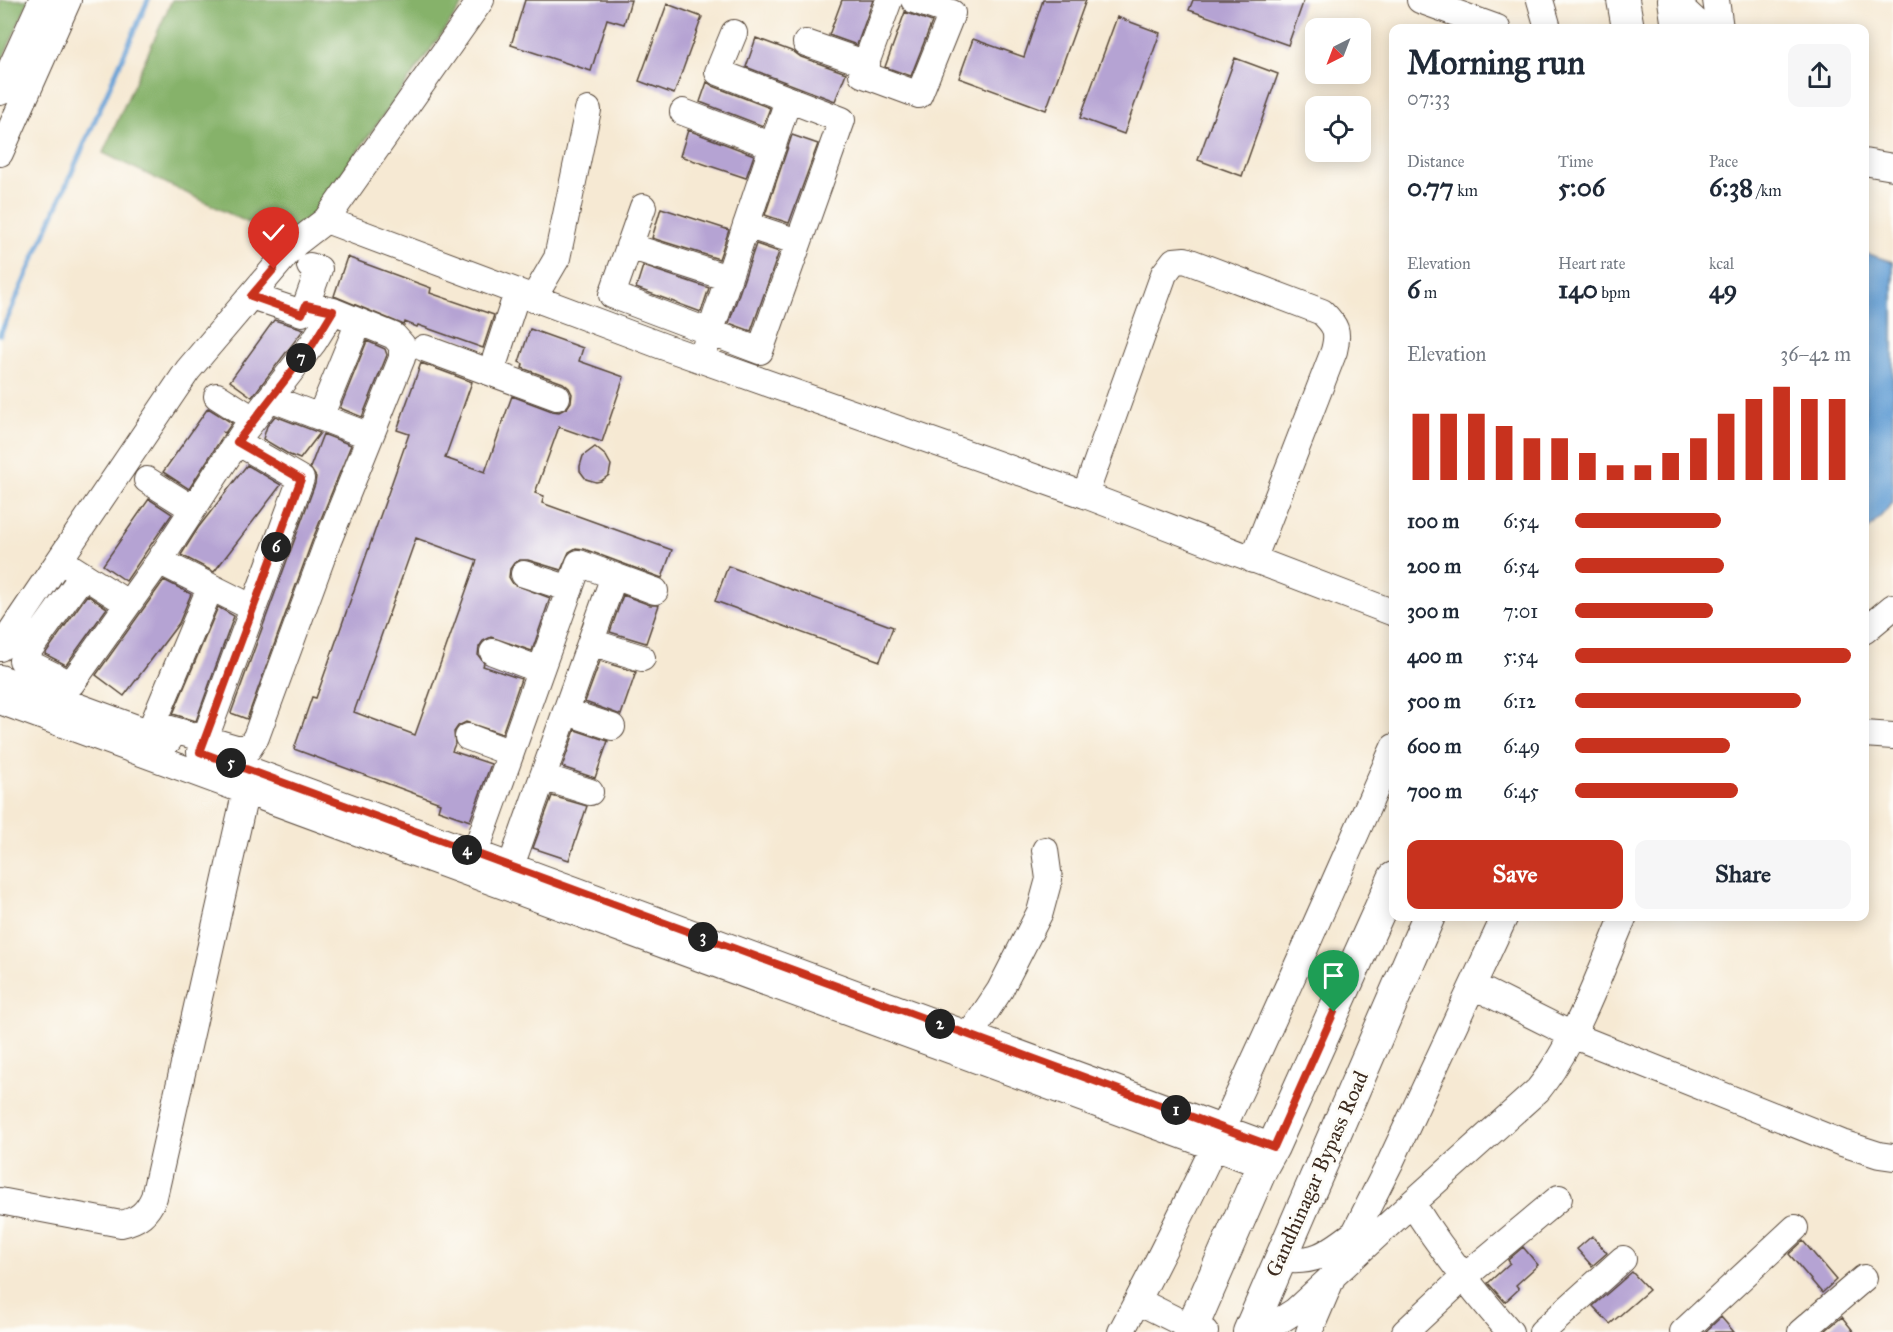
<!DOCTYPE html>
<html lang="en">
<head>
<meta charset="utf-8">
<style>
	body { margin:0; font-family:"IM FELL Great Primer",serif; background:#f6f6f7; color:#1f2937; height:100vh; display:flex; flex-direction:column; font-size:22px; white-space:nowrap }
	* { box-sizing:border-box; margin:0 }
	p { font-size:20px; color:#747a83 }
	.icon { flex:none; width:33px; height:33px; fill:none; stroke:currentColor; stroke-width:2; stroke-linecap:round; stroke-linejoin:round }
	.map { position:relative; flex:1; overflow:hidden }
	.sheet { position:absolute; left:1389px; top:24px; width:480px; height:897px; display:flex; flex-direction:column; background:#fff; border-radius:12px; box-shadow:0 3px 15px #0003 }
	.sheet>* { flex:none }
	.needle { width:39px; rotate:222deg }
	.buttons { position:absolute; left:1305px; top:18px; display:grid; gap:12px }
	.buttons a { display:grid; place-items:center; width:66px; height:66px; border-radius:12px; background:#fff; box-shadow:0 3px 15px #0003; font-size:30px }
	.pin { position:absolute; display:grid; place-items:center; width:51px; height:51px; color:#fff; margin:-62px -26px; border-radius:50% 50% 50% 0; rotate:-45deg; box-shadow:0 0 6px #0007 }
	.pin .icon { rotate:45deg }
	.km { position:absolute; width:30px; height:30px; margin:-15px; border-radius:50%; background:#222; color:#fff; font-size:16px; line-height:30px; text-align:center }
	.round { display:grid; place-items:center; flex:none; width:63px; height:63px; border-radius:12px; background:#f6f6f7 }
	.overview { display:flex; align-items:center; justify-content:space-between; height:102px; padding:0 18px }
	h1 { font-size:33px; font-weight:700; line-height:45px }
	.metrics { display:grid; grid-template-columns:repeat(3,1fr); gap:9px; height:102px; padding:6px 18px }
	.metrics div { display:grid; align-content:center }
	.metrics b { font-size:26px; font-weight:700 }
	.metrics small { font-size:16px; font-weight:400 }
	.metrics p { font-size:16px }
	.chart { height:168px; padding:12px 18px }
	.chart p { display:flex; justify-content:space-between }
	.chart svg { width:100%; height:108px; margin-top:6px; stroke:#c8321e; stroke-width:6 }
	.cta { display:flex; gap:12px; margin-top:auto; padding:12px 18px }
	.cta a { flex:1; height:69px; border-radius:12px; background:#c8321e; color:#fff; font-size:24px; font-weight:700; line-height:69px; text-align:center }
	.cta a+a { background:#f6f6f7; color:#1f2937 }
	ul { padding:0 18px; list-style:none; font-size:20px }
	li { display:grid; grid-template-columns:96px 72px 1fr; align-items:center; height:45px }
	li i { height:15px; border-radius:8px; background:#c8321e }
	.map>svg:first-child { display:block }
</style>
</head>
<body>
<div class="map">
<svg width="1893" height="1332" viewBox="0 0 1893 1332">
	<rect width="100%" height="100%" fill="#fdfcf7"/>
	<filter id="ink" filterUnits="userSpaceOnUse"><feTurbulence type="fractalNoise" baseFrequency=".0167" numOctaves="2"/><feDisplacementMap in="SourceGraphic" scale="12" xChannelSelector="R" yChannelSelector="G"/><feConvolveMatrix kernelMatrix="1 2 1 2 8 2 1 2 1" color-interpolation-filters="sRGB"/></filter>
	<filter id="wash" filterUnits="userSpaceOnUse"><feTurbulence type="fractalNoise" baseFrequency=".008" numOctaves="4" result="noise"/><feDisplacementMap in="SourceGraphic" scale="24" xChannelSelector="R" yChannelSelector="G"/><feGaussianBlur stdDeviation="1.35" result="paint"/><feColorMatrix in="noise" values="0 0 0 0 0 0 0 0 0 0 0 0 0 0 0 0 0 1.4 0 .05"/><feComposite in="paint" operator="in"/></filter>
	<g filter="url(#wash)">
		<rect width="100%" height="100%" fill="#f6e9d3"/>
		<path fill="#86b26b" stroke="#606e44" stroke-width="1.5" d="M0 0H29L0 65Z
			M172 0H466L312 215 280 238 103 153Z"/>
		<path fill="#67a1d6" stroke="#51667a" stroke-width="1.5" d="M1865 253 1893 262V503L1865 533Z"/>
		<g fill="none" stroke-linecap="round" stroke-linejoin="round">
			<path stroke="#67a1d6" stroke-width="5" d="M0 335 148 0"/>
		</g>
		<g id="blocks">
			<path fill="#b5a3d3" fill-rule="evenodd" d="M525 0H631L624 24 607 19 591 71 511 45Z
				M842 0H873L857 45 829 35Z
				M1043 0H1086L1046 110 959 78 973 39 1024 57Z
				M1193 0H1304L1288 45 1189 10Z
				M667 4 702 17 674 94 639 81Z
				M905 12 932 22 911 76 885 67Z
				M1117 17 1160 33 1124 134 1080 118Z
				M756 38 794 52 801 57 846 73 835 101 746 67Z
				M1235 58 1278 74 1242 176 1198 160Z
				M707 82 713 86 770 108 763 126 700 102Z
				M688 130 754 155 746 178 680 156Z
				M792 135 818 144 789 223 765 215Z
				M661 208 729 230 719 259 652 238Z
				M756 244 779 252 751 331 729 323Z
				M347 257 431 288 430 293 494 315 483 348 418 325 417 327 405 322 404 325 334 296Z
				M643 266 709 288 701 312 636 288Z
				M274 320 304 329 252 397 230 381Z
				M530 329 583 348 579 361 624 377 602 442 559 427 535 493 544 496 542 503 672 550 662 578 584 549 576 548 569 552 561 570 528 560H520L514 563 510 569 509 577 513 584 550 598 532 651 491 637 483 641 479 647 478 655 484 663 483 666 521 679 502 734 466 722 458 726 454 732 455 744 452 751 491 764 470 821 438 810 440 803 294 749 312 697 316 698 409 434 397 430 421 363 472 382 445 458 485 472 512 396 552 411 559 412 567 408 571 402 572 394 569 388 563 383 522 368 523 364 519 362ZM416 538 477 560 415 735 354 712Z
				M367 341 385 349 387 355 362 417 340 408Z
				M208 408 232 423 225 433 222 432 225 433 189 489 163 472Z
				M275 416 320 433 300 459 290 455 263 439 267 426Z
				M323 434 351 445 314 536 247 719 231 713 315 484 316 477 310 468Z
				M595 447 606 456 611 465 609 475 601 481 596 482 586 479 580 471V466L583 456Z
				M247 465 281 485 214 572 181 555 198 528Z
				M149 499 172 514 126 581 103 565Z
				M728 566 893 627 880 661 715 601Z
				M164 580 191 594 179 623 124 696 96 675Z
				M87 595 107 608 66 665 45 654Z
				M623 595 650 605H659L646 643 610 632Z
				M218 607 234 616 196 721 173 714Z
				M600 661 636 672 621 715 585 702Z
				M575 730 608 741 595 778 562 767Z
				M552 796 587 806 569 860 533 848Z
				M1592 1236 1607 1253 1592 1266 1577 1249Z
				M1803 1241 1836 1280 1822 1293 1789 1254Z
				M1523 1247 1538 1265 1516 1285 1519 1289 1505 1302 1488 1283 1510 1263 1508 1260Z
				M1632 1272 1649 1290 1610 1324 1593 1306Z
				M1721 1317 1734 1332H1705Z
				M1842 1317 1854 1332H1828L1826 1330Z"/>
		</g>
	</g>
	<g filter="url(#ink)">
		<use href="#blocks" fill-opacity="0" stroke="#574739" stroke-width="1.5"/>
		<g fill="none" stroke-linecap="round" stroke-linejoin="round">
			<g stroke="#574739" stroke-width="28">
				<path id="minor" d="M889 0 862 74 919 95 952 13 914 0
					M1420 0 1497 28
					M1540 0 1548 28
					M1716 0 1720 28
					M1675 2 1703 28
					M806 43 867 64
					M0 92 42 0
					M683 112 773 146
					M0 153 68 0
					M1864 162 1893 167
					M643 207 612 295 760 351 842 120 718 72 734 33
					M326 220 662 346 1085 495 1394 613
					M746 225 798 242
					M629 246 728 278
					M251 296 302 313 306 305 333 311
					M533 299 557 258 588 110
					M306 305 319 269 310 266
					M424 348 557 397
					M705 348 788 100
					M491 372 517 293
					M217 396 253 419
					M271 397 275 400 370 436
					M320 417 359 322
					M147 480 193 509
					M1085 495 1164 274 1174 261 1185 260 1322 312C1336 326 1339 331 1334 351L1253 560
					M159 561 253 608
					M69 566 127 603
					M524 574 570 589
					M83 575 22 660 71 684 159 561 245 430 313 343 333 311 394 336 402 345V358L328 541 256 737 249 748H236L153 724 210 588
					M614 576 655 591
					M1864 631 1893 607
					M591 642 642 658
					M0 648 188 370 295 244 326 220 481 0
					M493 652 540 670
					M0 678 169 740
					M0 701 1263 1165
					M567 712 612 727
					M1864 734 1893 736
					M468 737 511 753
					M200 752 301 479 237 442
					M206 754 1273 1147
					M543 777 590 792
					M475 853 579 563 614 576 511 866
					M1474 986 1572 1035 1842 1143 1879 1155 1893 1157
					M970 1035 1000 990 1040 912 1049 879 1045 850
					M0 1201 121 1224C139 1220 147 1213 154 1197L246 790
					M1412 1203C1441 1250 1474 1291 1510 1332
					M1280 1259C1313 1264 1327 1254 1352 1235
					M1138 1301 1192 1328 1205 1332
					M1121 1332C1222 1142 1307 944 1394 747
					M1262 1332 1295 1311 1412 1203 1538 1090C1575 1044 1600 972 1624 916
					M1309 1332 1332 1278 1390 1163 1505 916
					M1405 1332 1463 1278 1559 1198
					M1542 1332 1623 1259
					M1683 1332 1795 1228
					M1801 1332 1864 1278"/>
			</g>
			<g stroke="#574739" stroke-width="34">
				<path id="major" d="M1623 0 1628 28
					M1674 0 1678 28
					M1190 1332 1263 1165 1273 1147 1394 878
					M1249 1332 1429 916"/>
			</g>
			<use href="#minor" stroke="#fff" stroke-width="26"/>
			<use href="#major" stroke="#fff" stroke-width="32"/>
		</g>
	</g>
	<g fill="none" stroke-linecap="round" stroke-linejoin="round" filter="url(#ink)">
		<g stroke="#fff" stroke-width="12">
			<path id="route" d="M274 269 251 296 302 314 306 305 333 311 313 344 237 442 301 479 200 752 1274 1147 1334 1012"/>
		</g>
		<use href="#route" stroke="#c8321e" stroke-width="8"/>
	</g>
	<g text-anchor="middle" stroke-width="6" stroke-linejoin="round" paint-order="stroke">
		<g font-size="21" fill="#3b2a1e" stroke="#fdfcf7">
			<text transform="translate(1317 1174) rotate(-66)" y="7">Gandhinagar Bypass Road</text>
		</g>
	</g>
</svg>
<div class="buttons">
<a><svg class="needle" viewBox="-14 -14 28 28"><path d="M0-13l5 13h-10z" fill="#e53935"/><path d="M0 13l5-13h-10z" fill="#747a83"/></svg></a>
<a><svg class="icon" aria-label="locate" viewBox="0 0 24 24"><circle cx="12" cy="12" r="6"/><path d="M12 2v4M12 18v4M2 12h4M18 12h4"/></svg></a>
</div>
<div class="pin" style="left:1334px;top:1012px;background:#1e9e55"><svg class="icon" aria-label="arrive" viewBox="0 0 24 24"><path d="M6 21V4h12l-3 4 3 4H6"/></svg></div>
<div class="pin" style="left:274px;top:269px;background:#d93025"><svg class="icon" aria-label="check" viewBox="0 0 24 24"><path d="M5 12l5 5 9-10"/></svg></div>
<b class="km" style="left:1176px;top:1110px">1</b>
<b class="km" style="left:940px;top:1024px">2</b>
<b class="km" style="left:703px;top:937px">3</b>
<b class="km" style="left:467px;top:850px">4</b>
<b class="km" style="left:231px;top:763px">5</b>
<b class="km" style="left:276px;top:547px">6</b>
<b class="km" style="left:301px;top:358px">7</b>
<section class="sheet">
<div class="overview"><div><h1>Morning run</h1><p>07:33</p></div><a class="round"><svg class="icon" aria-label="share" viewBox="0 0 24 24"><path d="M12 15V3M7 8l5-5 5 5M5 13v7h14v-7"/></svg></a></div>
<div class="metrics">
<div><p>Distance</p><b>0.77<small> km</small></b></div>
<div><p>Time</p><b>5:06</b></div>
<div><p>Pace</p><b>6:38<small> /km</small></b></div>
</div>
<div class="metrics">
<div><p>Elevation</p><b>6<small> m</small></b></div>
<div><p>Heart rate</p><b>140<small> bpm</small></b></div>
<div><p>kcal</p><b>49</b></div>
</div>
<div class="chart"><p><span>Elevation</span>36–42 m</p>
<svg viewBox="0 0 160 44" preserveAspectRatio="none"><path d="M5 44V17M15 44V17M25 44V17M35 44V22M45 44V27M55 44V27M65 44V33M75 44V38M85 44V38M95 44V33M105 44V27M115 44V17M125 44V11M135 44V6M145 44V11M155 44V11"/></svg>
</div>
<ul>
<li><b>100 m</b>6:54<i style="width:53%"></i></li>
<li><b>200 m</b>6:54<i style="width:54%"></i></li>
<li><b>300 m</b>7:01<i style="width:50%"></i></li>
<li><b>400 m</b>5:54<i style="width:100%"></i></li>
<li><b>500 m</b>6:12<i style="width:82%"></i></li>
<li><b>600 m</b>6:49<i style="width:56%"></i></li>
<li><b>700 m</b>6:45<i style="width:59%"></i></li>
</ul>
<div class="cta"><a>Save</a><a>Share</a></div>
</section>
</div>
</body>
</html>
